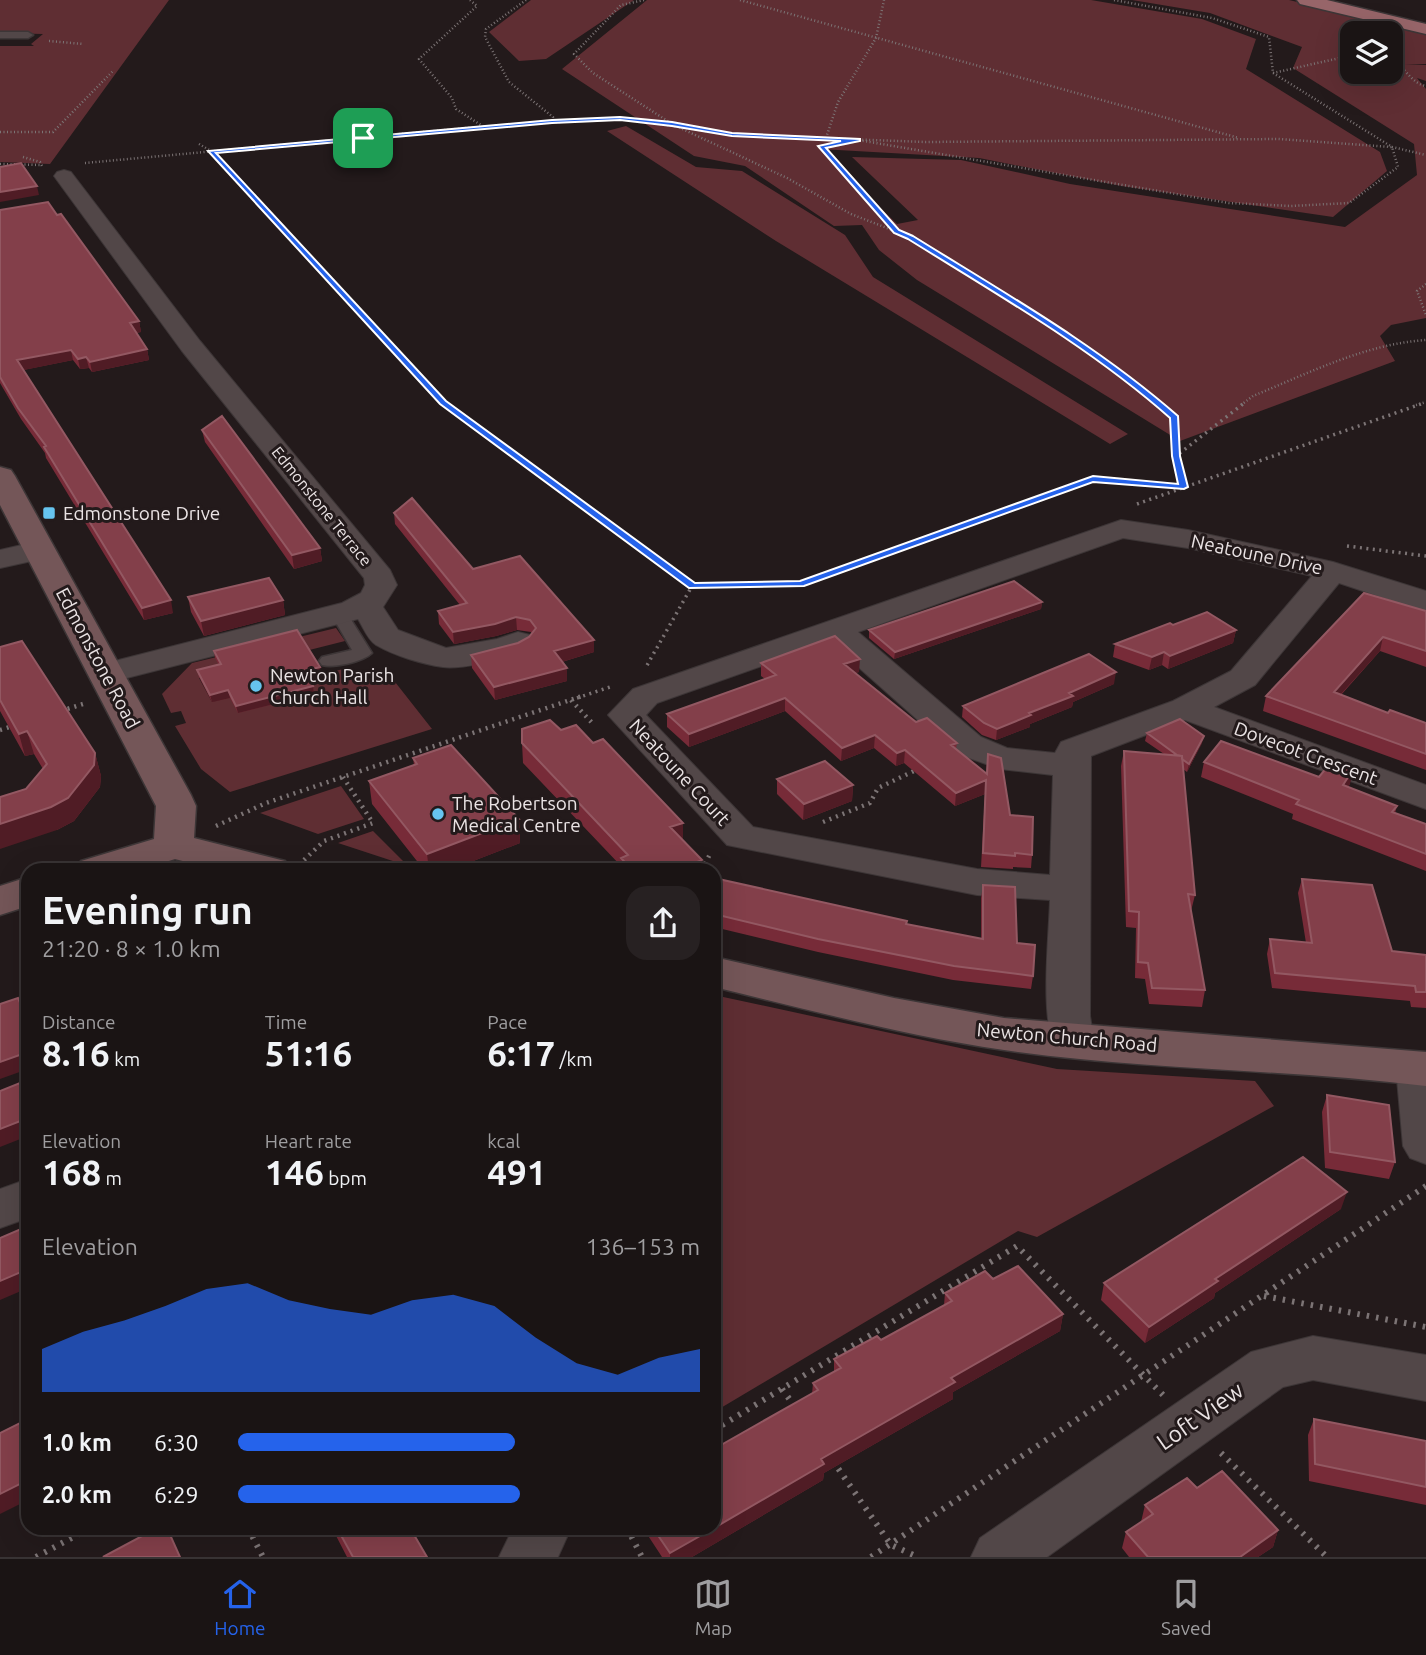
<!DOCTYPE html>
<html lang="en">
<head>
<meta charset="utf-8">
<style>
	body { margin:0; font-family:Ubuntu,sans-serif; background:#272122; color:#f1f3f6; height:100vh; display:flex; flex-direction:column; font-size:26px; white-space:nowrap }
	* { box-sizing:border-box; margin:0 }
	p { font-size:23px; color:#9f9ea0 }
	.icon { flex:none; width:38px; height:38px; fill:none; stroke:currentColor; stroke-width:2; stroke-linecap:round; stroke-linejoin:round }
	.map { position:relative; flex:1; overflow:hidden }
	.side { position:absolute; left:21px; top:863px; width:700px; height:672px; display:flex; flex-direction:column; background:#1a1414; border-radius:21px; box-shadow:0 7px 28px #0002,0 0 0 2px #383334 }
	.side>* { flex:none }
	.tools { position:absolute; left:1340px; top:21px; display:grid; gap:14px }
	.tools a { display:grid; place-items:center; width:63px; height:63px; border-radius:14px; background:#1a1414; box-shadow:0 7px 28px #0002,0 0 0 2px #383334; font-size:35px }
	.pin { position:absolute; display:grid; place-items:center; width:60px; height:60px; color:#fff; margin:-30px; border-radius:14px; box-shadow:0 4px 10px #0006 }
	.round { display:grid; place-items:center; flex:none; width:74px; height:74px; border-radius:21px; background:#272122 }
	.overview { display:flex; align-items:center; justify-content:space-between; height:119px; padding:0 21px }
	h1 { font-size:38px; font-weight:700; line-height:52px }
	.stats { display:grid; grid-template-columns:repeat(3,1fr); gap:10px; height:119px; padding:7px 21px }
	.stats div { display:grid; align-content:center }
	.stats b { font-size:35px; font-weight:700 }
	.stats small { font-size:19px; font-weight:400 }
	.stats p { font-size:19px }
	.chart { height:196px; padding:14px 21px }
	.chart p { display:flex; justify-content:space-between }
	.chart svg { width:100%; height:126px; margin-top:7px; fill:#2563eb; opacity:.7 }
	ul { padding:0 21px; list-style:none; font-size:23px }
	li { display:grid; grid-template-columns:112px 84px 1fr; align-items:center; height:52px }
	li i { height:18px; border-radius:9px; background:#2563eb }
	.tab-bar { display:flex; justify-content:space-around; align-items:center; height:98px; border-top:2px solid #383334; background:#1a1414; font-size:19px; color:#9f9ea0 }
	.tab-bar a { display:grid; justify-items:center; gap:4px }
	.tab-bar .current { color:#2563eb }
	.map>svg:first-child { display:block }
</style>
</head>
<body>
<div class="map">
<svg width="1426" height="1557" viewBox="0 0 1426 1557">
	<rect width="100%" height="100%" fill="#231a1b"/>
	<path fill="#5f2e33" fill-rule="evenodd" d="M0 0H169L50 164 0 162V46H34L31 44 43 34 0 33Z
		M531 0H634L546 59 519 61 489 32Z
		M647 0H1091L1202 19 1256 39 1246 69 1380 152 1387 171 1333 217 1122 186 979 158 820 149 897 224 918 220 852 157 961 160 1070 184 1345 227 1417 175 1414 144 1293 68 1302 47 1210 13 1132 0H1289L1426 33V64H1405L1426 65V81L1417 78 1426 89V318L1391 325 1380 336 1395 361 1180 441 917 280 879 250 862 225 834 226 745 166 694 156 562 69ZM1353 33H1391V72H1353Z
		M626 126 696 167 742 171 845 235 873 277 1128 434 1110 444 776 241 607 131Z
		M336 628 345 641 199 678 212 702 351 667 361 681 388 673 432 729 230 792 201 769 175 726 186 723 181 711 171 713 162 694 192 663Z
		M341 786 364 819 318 834 260 813Z
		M373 831 408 866 338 843Z
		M714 995 1057 1069 1255 1081 1274 1106 1037 1237 1018 1231 714 1412Z"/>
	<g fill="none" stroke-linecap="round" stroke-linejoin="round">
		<g stroke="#3d3637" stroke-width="3">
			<path id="lane" d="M0 32H28L33 35 28 38H0Z
				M339 609 345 610 372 653C363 662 334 668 322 665L319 661 322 657 352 650 331 614Z"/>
		</g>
		<g stroke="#3d3637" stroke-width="2">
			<path id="street" d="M64 170 71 172 200 341 390 570 397 585 383 607 398 630 446 648 497 639 518 632 530 635 535 642C524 657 461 670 443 667 422 664 395 656 376 645 368 640 363 627 358 619L107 683 95 680 90 673 95 666 342 603 361 593 365 585 364 578 182 351 54 176 57 172Z
				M1121 520 1188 530 1333 562 1426 591V612L1339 583 1255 685 1214 707 1426 785V809L1185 720 1091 756 1090 1016 1094 1041 1087 1052 1072 1057 1057 1052C1039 1022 1049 938 1050 900L977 895 727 845 608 715 633 689ZM1123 538 1188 548 1312 576 1231 671 1173 701 1061 742 1055 753 1007 748 981 737 858 632ZM830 642 955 753 1000 769 1053 775 1050 875 977 869 753 827 646 715 657 703Z
				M39 541 50 543 54 550 50 557 0 568V550Z
				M1418 1052 1426 1054V1164L1410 1158 1403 1146 1396 1068 1402 1057Z
				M28 1179V1218L0 1228V1189Z
				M1313 1336 1426 1355V1401L1313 1380 1283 1387 1047 1557H971L980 1538 1251 1352Z
				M513 1528H571L558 1557H499Z"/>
		</g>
		<g stroke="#3d3637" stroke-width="3">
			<path id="secondary" d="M0 467 11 470 15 476 191 795 196 806 194 838 285 861 290 870H217L175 859 141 870H76L81 861 154 839 156 806 0 505Z
				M28 877V906L0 915V886Z
				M714 957 894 998 1004 1018 1426 1052V1086C1286 1069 1144 1070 1004 1050 906 1036 810 1010 714 987Z"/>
		</g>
		<g stroke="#3d3637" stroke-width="3">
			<path id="primary" d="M1297 0H1327L1426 24V34L1300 4Z"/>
		</g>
		<path stroke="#7c7475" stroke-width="2.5" stroke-dasharray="1 2.5" stroke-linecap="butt" d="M470 0 477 6 419 59 452 98 456 109 484 127
			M526 0 486 29 485 37 509 82 553 117 552 121
			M644 0 621 5 574 54 593 73 669 122
			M740 0 1239 138
			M1114 0 1212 18 1269 37 1273 73 1392 147 1426 155
			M49 41 83 44
			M1391 59C1405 66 1410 83 1426 86
			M1273 73 1353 55
			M676 126 787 178 851 214 910 237 1054 327 1137 385 1161 405
			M0 132H53L114 70
			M826 138 838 102 876 38 884 0
			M199 144 211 151 446 405
			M23 157 40 162 42 166
			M85 163 466 128 620 118 732 135 926 142 1278 139 1392 147 1398 167 1349 203 1291 206 1229 203 858 140 821 146 897 232
			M0 164 41 165
			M1426 284 1417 291 1426 315
			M1241 405 1253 396C1309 373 1365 344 1426 340
			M1416 405 1426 402"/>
		<path stroke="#7c7475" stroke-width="3.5" stroke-dasharray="2 4.5" stroke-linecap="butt" d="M444 404 692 586 646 667
			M1159 404 1175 418 1176 456
			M1137 504 1421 404
			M1347 546 1426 556
			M692 586 801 584 1092 479 1183 487 1176 456 1243 404
			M577 698 610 687"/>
		<path stroke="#7c7475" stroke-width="4.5" stroke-dasharray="2 5" stroke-linecap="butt" d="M571 700 594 725
			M61 711 86 703
			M0 730 13 726
			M823 822 870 803 878 788 916 770
			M216 826 266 803 582 696
			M304 860 324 841 373 823 343 777
			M702 870 711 852"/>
		<path stroke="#7c7475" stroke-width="6" stroke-dasharray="2.5 7" stroke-linecap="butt" d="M1264 1296 1426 1327
			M782 1389 796 1408
			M714 1430 1017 1246 1163 1395
			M1221 1453 1327 1557
			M833 1461 891 1545 918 1557
			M248 1528 263 1557
			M627 1528 642 1557
			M36 1557 90 1528
			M871 1557 1426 1186"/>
		<use href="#lane" fill="#524748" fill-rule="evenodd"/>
		<use href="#street" fill="#524748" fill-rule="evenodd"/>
		<use href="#secondary" fill="#745658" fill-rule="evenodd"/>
		<use href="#primary" fill="#976569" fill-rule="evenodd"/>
	</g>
	<path fill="#772b38" d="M0 210 57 215 139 321 141 332 136 333 147 349 149 360 92 372 89 368 80 369 73 360 23 370 173 613 144 620 46 458 45 453 21 419 0 383Z
		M202 430 320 548 322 561 294 569 205 442Z
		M394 513 473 569 594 640V652L562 662 567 668V681L495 700 472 668 471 655 518 643 529 637 532 634 531 632 517 630 496 636 454 644 439 624 438 611 460 605 395 524Z
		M188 597 283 600 285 615 204 636 191 612Z
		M1042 602 1041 609 894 659 869 638V630Z
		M1426 611V667L1380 651 1341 695 1388 713 1426 723V770L1263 711 1266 696Z
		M1173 625 1236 630 1233 643 1168 669 1162 665 1149 670 1113 657 1115 644Z
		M0 647 95 753 101 776 100 787 74 821 57 830 26 789 43 769 34 754 25 756 0 711Z
		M214 651 320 667 321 674 308 678 313 686 314 694 238 713 230 698 212 702 199 677 197 670 219 665 215 658Z
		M761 663 859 672 855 673 916 722 957 743 956 749 986 773 988 754 1010 815 1032 855 1031 868 1013 867V869L981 867 985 794 955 806 904 763 896 766 874 748 841 761 785 711 689 747 667 727V714L765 679 761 676Z
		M1114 684 1073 702 1072 707 1030 724V727L996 740 982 735 962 717 963 706Z
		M1147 733 1202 743 1187 772 1183 769 1195 895 1191 911 1205 990 1202 1007 1149 1004 1145 979 1135 978 1136 928 1126 927 1121 766 1124 751 1164 754 1145 741Z
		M522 743H593L683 823V841L702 870H621V866L523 763Z
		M413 758 519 819 520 843 450 870H424L372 804 369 781 414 765Z
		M1204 762 1319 777 1350 784 1348 787 1397 806 1395 813 1426 824V871L1292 819 1293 814 1201 777Z
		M777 779 853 785 852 801 803 820 777 794Z
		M714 878 907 921V924L981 939V898L983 885 1017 943 1033 976 1031 989 953 980 818 952 714 927Z
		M1302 879 1392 951 1426 955V1008L1411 1007 1410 1001 1272 988 1267 954 1270 939 1306 943 1298 893Z
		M1327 1095 1395 1162 1389 1179 1325 1168 1322 1112Z
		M1341 1209 1215 1293 1214 1298 1145 1343 1101 1300 1104 1283Z
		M993 1279 1063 1314 1060 1331 953 1392V1399L824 1473 823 1480 692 1557H662L643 1528H714L812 1394 813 1383 834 1372V1359L881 1340 944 1305 945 1293Z
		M1314 1419 1426 1441V1505L1309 1481 1308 1435Z
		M1197 1488 1278 1530 1273 1547 1258 1557H1129L1122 1548 1126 1532 1141 1522 1145 1505Z
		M332 1528H410L427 1557H347Z"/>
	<path fill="#501c25" d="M37 186 39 195 0 202V192Z
		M139 321 141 332 132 333 130 323Z
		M147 349 149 360 92 372 90 362Z
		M71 350 73 360 19 371 17 360Z
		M86 357 89 368 80 369 78 359Z
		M320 548 322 561 294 569 292 555Z
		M171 600 173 613 144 620 142 608Z
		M283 600 285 615 204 636 201 621Z
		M1042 602 1041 609 894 659 895 652Z
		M516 617 517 630 496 636 454 644 453 632Z
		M1236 630 1233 643 1168 669 1170 656Z
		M1383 637 1380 651 1330 706 1334 692Z
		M594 640V652L555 664 554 651Z
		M1164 652 1162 665 1149 670 1152 657Z
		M860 659 859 672 843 677 844 664Z
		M320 667 321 674 305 679 304 671Z
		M567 668V681L495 700 494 687Z
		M1116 672 1114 684 1073 702 1072 707 1030 724V727L996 740 997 729 1069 693Z
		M313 686 314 694 238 713 236 706Z
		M228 690 230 698 212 702 210 695Z
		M785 698V711L689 747V734Z
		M27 731 34 754 25 756 19 734Z
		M875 735 874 748 841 761 842 748Z
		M1204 736 1202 743 1187 772 1189 764Z
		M905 750 904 763 896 766 897 753Z
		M95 753 101 776 100 787 74 821 57 830 0 849V824Z
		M1354 768 1350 784 1339 800 1343 785Z
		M986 780 985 794 955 806 956 793Z
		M853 785 852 801 803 820 804 804Z
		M519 819 520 843 450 870H429L427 854Z
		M683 823V843L670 827Z
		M702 860V870H678Z
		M28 1052V1069L0 1079V1062Z
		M28 1118V1136L0 1147V1129Z
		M1347 1192 1341 1209 1215 1293 1214 1298 1145 1343 1149 1327 1215 1279Z
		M28 1269V1288L0 1300V1281Z
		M1063 1314 1060 1331 953 1392V1399L824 1473 823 1480 692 1557H670V1553L951 1378Z
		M28 1480V1500L0 1514V1494Z
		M1278 1530 1273 1547 1258 1557H1240Z"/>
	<path fill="#833f4a" stroke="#935862" stroke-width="2" d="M21 163 37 186 0 192V167Z
		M48 202 57 215 61 214 139 321 130 323 147 349 90 362 86 357 78 359 71 350 17 360 171 600 142 608 44 447 46 446 18 408 0 377V210Z
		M222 416 320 548 292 555 202 430Z
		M412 498 473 569 520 556 594 640 554 651 567 668 494 687 471 655 518 643 529 637 536 628 530 620 516 617 495 624 453 632 438 611 467 603 394 513Z
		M269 578 283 600 201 621 188 597Z
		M1014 581 1042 602 895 652 869 630Z
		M1364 593 1426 611V651L1383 637 1334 692 1388 713 1390 710 1426 723V754L1266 696Z
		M1207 612 1236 630 1170 656 1164 652 1152 657 1115 644 1170 623 1173 625Z
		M297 630 320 667 304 671 313 686 236 706 228 690 210 695 197 670 221 664 214 651Z
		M835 636 860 659 844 664 916 722 927 718 957 743 951 745 987 774 988 754 1001 758 1010 815 1033 817 1032 855 1015 853V856L983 853 986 780 956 793 905 750 897 753 875 735 842 748 785 698 689 734 667 714 776 675 761 663Z
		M22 641 95 753 94 765 68 798 51 807 0 824V797L26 789 47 764 27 731 19 734 0 700V647Z
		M1089 654 1116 672 1069 693 1073 696 1029 713 1031 715 997 729 984 723 963 706Z
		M1180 719 1204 736 1189 764 1182 759V756L1177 755 1147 733Z
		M550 720 561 730 576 725 593 743 603 739 683 823 670 827 702 860 678 870H632L621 858 628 855 522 743V729Z
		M1221 741 1319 777 1332 761 1354 768 1343 785 1397 806 1392 812 1426 824V854L1296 804 1299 800 1204 762Z
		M451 745 519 819 427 854 369 781 417 764 413 758Z
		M1124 751 1182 756 1195 895 1188 894 1205 990 1152 988 1148 963 1138 962 1139 912 1129 911Z
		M825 761 853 785 804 804 777 779Z
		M714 878 907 921 906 924 983 939V885L1015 887 1017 943 1035 945 1033 976 954 966 818 939 714 914Z
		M1302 879 1372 885 1392 951 1426 955V992H1416L1415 986 1275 973 1270 939 1312 943Z
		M18 998 28 1021V1052L0 1062V1004Z
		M20 1083 28 1101V1118L0 1129V1091Z
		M1327 1095 1389 1105 1395 1162 1330 1152Z
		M1303 1157 1347 1192 1215 1279 1218 1281 1149 1327 1104 1283Z
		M28 1226V1269L0 1281V1238Z
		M1018 1266 1063 1314 951 1378 955 1382 821 1459 824 1464 714 1528V1449L818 1390 813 1383 841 1368 834 1359 877 1336 881 1340 952 1301 945 1293 985 1271 993 1279Z
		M28 1419V1480L0 1494V1433Z
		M1314 1419 1426 1441V1487L1315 1464Z
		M1222 1471 1278 1530 1240 1557H1148L1126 1532 1153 1514 1145 1505 1187 1478 1197 1488Z
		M157 1528H167L180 1557H103Z
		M337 1528H410L427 1557H353Z
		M653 1528H714L670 1553Z"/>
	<path fill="#2563eb" stroke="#fff" stroke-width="2" fill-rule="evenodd" d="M620 117 672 122 732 133 860 139V141L826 148 899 230 913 236C1003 292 1097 345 1178 416L1180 456 1188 487 1184 489 1093 482 804 586 689 588 440 404 208 151 552 120ZM620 120 672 126 732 136 841 141 818 146 894 233 908 239C998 295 1091 348 1170 418L1172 456 1178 484 1093 476 800 581 695 583 446 401 216 153 552 123Z"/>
	<g fill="#66c4ef" stroke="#231a1b" stroke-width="2.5">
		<rect x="42" y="506" width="14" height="14" rx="3.5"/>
		<circle cx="256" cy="686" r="7"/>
		<circle cx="438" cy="814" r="7"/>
	</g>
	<g text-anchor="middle" stroke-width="6" stroke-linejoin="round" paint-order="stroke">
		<g font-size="16" fill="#eae3e4" stroke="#231a1b">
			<text transform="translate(322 506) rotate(51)" y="6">Edmonstone Terrace</text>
		</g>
		<g font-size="19" fill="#eae3e4" stroke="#231a1b" text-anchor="start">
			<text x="63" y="520">Edmonstone Drive</text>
			<text x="270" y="682">Newton Parish<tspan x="270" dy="22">Church Hall</tspan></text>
			<text x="452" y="810">The Robertson<tspan x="452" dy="22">Medical Centre</tspan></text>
		</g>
		<g font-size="19" fill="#eae3e4" stroke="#231a1b">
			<text transform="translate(1257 554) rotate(12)" y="7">Neatoune Drive</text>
			<text transform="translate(98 658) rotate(62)" y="7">Edmonstone Road</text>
			<text transform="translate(1306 753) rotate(20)" y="7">Dovecot Crescent</text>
			<text transform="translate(680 772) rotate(47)" y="7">Neatoune Court</text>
			<text transform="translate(1067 1037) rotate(5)" y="7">Newton Church Road</text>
		</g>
		<g font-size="23" fill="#eae3e4" stroke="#231a1b">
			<text transform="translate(1200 1416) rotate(-35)" y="8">Loft View</text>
		</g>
	</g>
</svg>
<div class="tools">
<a><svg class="icon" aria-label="layers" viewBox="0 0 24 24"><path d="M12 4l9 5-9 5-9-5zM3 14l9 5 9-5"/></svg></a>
</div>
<div class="pin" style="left:363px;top:138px;background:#1e9e55"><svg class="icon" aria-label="arrive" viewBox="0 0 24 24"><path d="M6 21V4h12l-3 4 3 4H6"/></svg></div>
<section class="side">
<div class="overview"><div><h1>Evening run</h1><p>21:20 · 8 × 1.0 km</p></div><a class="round"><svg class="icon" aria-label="share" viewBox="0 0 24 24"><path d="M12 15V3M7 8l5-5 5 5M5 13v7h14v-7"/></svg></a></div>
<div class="stats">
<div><p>Distance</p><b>8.16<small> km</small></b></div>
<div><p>Time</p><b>51:16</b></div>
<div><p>Pace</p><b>6:17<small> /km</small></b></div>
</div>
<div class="stats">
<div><p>Elevation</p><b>168<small> m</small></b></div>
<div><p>Heart rate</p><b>146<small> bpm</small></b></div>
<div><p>kcal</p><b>491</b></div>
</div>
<div class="chart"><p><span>Elevation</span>136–153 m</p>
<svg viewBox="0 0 160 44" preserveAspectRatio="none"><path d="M0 44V29L10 23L20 19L30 14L40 8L50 6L60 12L70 15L80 17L90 12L100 10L110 14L120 25L130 34L140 38L150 32L160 29V44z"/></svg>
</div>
<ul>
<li><b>1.0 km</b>6:30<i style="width:60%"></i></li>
<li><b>2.0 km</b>6:29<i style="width:61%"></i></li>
</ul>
</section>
</div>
<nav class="tab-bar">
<a class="current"><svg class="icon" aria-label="home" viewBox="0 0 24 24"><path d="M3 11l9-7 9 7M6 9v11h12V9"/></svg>Home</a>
<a><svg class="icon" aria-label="map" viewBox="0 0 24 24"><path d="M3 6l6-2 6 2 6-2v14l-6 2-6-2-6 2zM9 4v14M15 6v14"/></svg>Map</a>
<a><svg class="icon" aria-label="saved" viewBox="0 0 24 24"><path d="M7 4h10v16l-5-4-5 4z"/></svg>Saved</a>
</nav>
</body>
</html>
